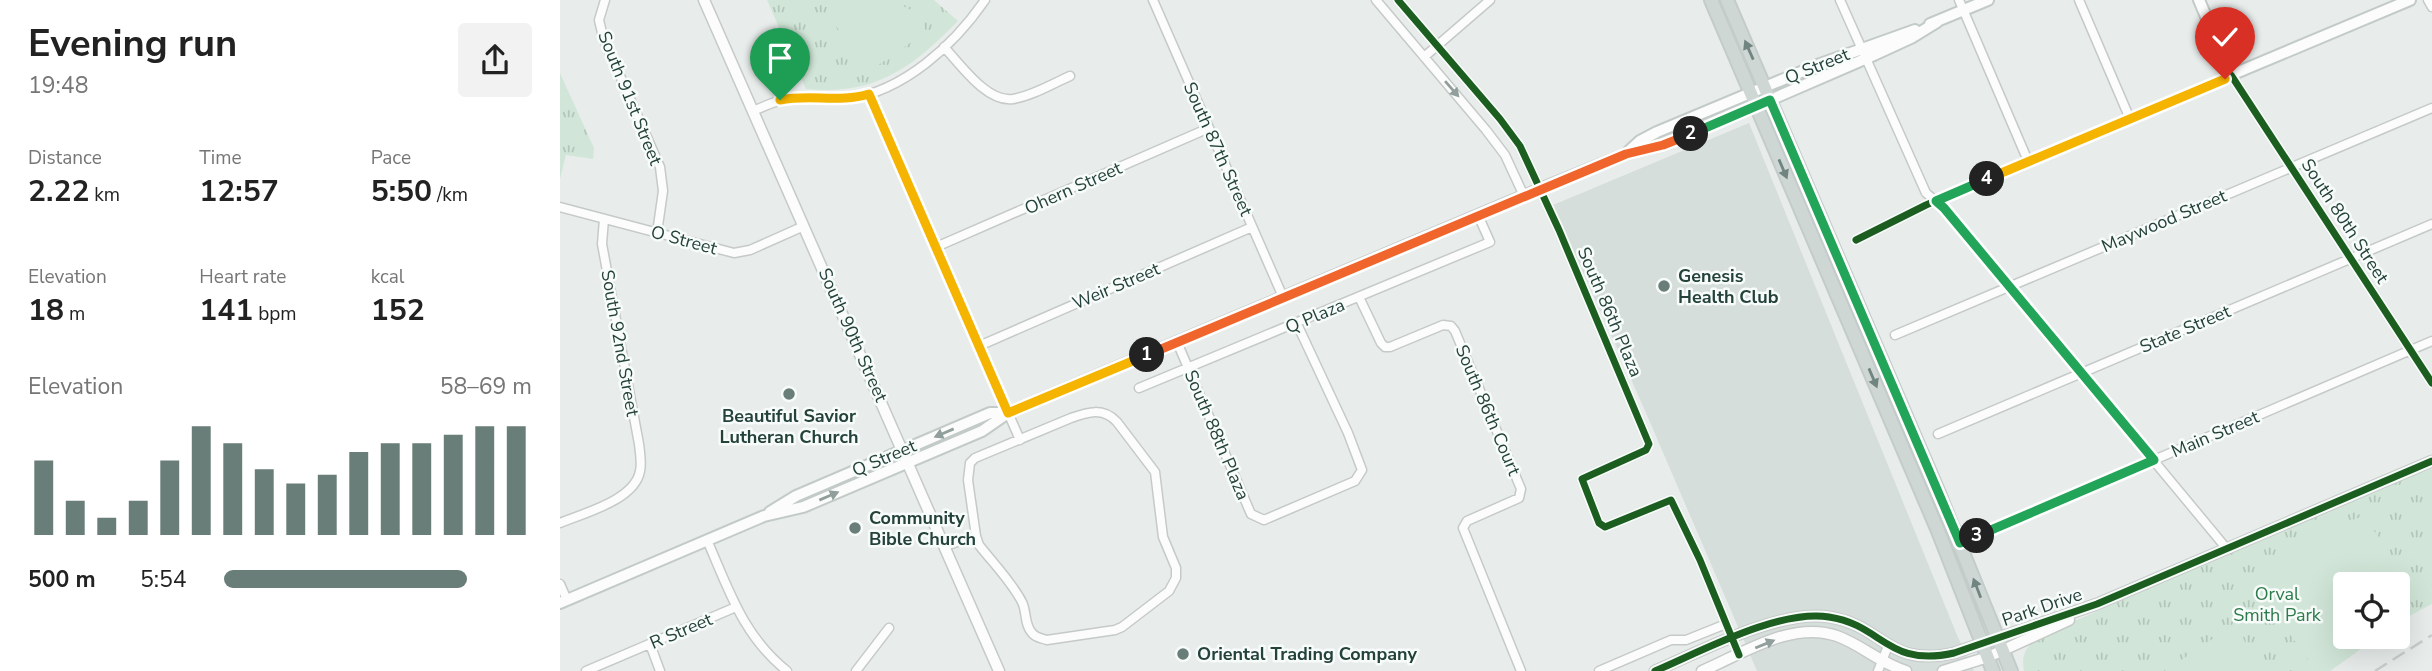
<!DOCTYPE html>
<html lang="en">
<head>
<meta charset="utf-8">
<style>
	body { margin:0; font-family:"Nunito Sans",sans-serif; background:#f2f2f2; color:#222; height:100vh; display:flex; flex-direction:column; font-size:26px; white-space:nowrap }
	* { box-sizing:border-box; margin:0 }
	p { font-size:23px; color:#767676 }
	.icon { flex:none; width:38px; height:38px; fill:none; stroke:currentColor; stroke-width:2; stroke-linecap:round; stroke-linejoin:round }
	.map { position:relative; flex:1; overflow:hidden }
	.details { display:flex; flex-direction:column; background:#fff; width:560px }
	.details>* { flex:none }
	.tools { position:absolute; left:1773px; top:572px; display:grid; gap:14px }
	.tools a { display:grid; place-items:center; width:77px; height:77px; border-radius:7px; background:#fff; box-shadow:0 7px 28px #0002; font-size:35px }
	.pin { position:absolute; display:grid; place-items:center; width:60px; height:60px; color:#fff; margin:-72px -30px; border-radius:50% 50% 50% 0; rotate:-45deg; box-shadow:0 0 7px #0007 }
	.pin .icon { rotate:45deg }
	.km { position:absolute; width:35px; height:35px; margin:-18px; border-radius:50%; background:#222; color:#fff; font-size:19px; line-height:35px; text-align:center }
	.round { display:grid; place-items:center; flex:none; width:74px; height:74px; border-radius:7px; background:#f2f2f2 }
	.overview { display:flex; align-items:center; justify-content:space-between; height:119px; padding:0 28px }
	h1 { font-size:38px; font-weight:700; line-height:52px }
	.figures { display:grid; grid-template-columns:repeat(3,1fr); gap:10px; height:119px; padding:7px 28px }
	.figures div { display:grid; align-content:center }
	.figures b { font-size:30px; font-weight:700 }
	.figures small { font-size:19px; font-weight:400 }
	.figures p { font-size:19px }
	.chart { height:196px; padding:14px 28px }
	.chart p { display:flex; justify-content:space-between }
	.chart svg { width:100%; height:126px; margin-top:7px; stroke:#697e78; stroke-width:6 }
	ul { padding:0 28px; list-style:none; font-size:23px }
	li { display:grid; grid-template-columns:112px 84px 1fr; align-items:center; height:52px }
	li i { height:18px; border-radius:9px; background:#697e78 }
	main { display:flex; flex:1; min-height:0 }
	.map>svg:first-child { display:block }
</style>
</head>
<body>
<main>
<section class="details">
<div class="overview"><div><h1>Evening run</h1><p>19:48</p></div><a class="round"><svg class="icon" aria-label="share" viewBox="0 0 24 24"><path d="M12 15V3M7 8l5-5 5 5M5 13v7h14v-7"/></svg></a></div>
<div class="figures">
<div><p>Distance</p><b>2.22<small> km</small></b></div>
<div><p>Time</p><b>12:57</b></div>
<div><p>Pace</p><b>5:50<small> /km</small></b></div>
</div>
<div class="figures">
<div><p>Elevation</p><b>18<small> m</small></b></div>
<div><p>Heart rate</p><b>141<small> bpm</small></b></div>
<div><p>kcal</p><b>152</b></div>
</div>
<div class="chart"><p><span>Elevation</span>58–69 m</p>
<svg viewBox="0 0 160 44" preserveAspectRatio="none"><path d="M5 44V18M15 44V32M25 44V38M35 44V32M45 44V18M55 44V6M65 44V12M75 44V21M85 44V26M95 44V23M105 44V15M115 44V12M125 44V12M135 44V9M145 44V6M155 44V6"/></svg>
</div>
<ul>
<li><b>500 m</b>5:54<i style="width:79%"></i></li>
</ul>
</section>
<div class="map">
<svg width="1872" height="671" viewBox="0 0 1872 671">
	<defs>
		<pattern id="park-tufts" width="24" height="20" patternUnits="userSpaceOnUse" patternTransform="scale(1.75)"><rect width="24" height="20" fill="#d1e6d8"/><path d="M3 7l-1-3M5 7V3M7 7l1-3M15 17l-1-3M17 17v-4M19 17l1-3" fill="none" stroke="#b3c6ba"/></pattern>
	</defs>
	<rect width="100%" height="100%" fill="#e8edeb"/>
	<path fill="#d6dedb" d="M1189 123 1397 635 1414 671H1197L1086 413 993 205Z"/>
	<path fill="url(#park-tufts)" d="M207 0H374L398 21C352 68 315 96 246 89Z
		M0 73 34 148 33 159 6 155 0 179Z
		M1872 465V604L1838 622V584H1785V637H1817L1770 671H1464C1459 647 1475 639 1494 630Z"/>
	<path fill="#d1e6d8" d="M289 0C321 0 359 0 366 32L314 68 305 66 268 15Z
		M1803 516 1825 545 1836 584H1785V637H1817L1770 671H1756L1705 599 1695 581 1698 564 1716 554 1758 539V533Z
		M1676 623 1699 671H1605Z"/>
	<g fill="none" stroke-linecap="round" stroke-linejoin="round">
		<g stroke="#c5cac8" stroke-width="11">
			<path id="minor" d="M45 0 39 20 43 37 100 167 103 191 97 233
				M593 0 723 297
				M816 0 926 130 945 155 964 196
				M838 0 940 119 960 146 999 230 1089 444 1086 450 1022 479 1039 523 1045 527 1111 500 1140 560 1179 655
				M1280 0 1366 193 1384 208 1667 549
				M1399 0 1468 161
				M1519 0 1570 119
				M1868 0 1872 7
				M384 47C400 64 427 103 453 99 472 96 492 84 510 76
				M864 57 930 0
				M309 94 460 440
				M193 111C207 105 220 99 234 98 252 97 270 101 288 99 344 91 394 45 425 0
				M0 207 174 253 190 250 244 226
				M1296 240 1366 205 1671 75 1872 383
				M376 247 649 128
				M799 297 821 343 825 347H830L883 325 891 326 895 331 961 489 959 498 907 521 903 528 961 671
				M1335 335 1872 108
				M617 342 691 514 704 520 795 481 802 470 788 433 737 324
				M419 346 692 227
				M579 388 930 242 918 215
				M1378 434 1872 224
				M0 523C24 513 75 500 80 471 82 463 80 453 79 444L42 244 44 219
				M147 540C169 590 183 636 227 671
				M1400 543 1872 341
				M385 546 416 536 419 545C433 563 451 581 462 602 467 612 464 624 472 633 476 638 481 638 487 640L555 630 562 627 609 591 616 578V568L603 537 595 472 557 422C543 407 528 412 511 418L415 458 410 463 408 480 416 536
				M0 584 7 600
				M90 644 100 671
				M26 671 176 607
				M296 671 329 628
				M1039 671 1111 640H1126L1166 624
				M1318 671 1328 646"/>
		</g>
		<g stroke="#c5cac8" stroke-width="13">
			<path id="tertiary" d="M144 0 439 671
				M1095 671C1142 651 1219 609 1269 617 1323 625 1327 668 1394 653L1537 604 1872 461
				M1142 671C1182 654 1232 620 1277 636 1302 645 1321 664 1346 671
				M1383 671 1428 657 1509 620"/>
		</g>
		<g stroke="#c3cbc8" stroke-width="14">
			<path id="secondary" d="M1639 0 1671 75 1850 0
				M1370 24 1428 0
				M1068 152 1080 141 1097 132 1260 64 1355 30
				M210 512 236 496 430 413H448
				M0 603 204 516 243 507 422 431 448 413 980 189 1066 154 1103 145 1182 112 1314 55 1351 38 1377 22"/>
		</g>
		<g stroke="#c3ccc9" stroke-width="16">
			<path id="primary" d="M1151 0 1378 531 1433 671
				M1167 0 1378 491 1451 671"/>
		</g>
		<use href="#minor" stroke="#fcfcfc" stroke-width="8"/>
		<use href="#tertiary" stroke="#fcfcfc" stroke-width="10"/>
		<use href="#secondary" stroke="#fcfcfc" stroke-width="10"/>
		<use href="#primary" stroke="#cfd7d5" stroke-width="12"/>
		<path stroke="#c9cdcc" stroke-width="2.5" stroke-dasharray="14 7" stroke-linecap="butt" d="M1815 671 1872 635"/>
		<g stroke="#f7fbf9" stroke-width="11">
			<path id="cycleway" d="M838 0 940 119 960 146 999 230 1089 444 1086 450 1022 479 1039 523 1045 527 1111 500 1140 560 1179 655
				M1296 240 1366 205 1671 75 1872 383
				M1095 671C1142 651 1219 609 1269 617 1323 625 1327 668 1394 653L1537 604 1872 461"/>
		</g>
		<use href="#cycleway" stroke="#1b5e20" stroke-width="7"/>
	</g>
	<defs><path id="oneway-solid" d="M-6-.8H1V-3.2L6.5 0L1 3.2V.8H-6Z" transform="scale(1.75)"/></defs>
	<g fill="#718580">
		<use href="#oneway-solid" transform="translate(1189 50) rotate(-114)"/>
		<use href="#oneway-solid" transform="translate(1223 169) rotate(67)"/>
		<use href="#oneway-solid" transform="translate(1313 378) rotate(67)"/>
		<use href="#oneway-solid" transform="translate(1417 588) rotate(-111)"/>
	</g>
	<g fill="#909f9b">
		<use href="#oneway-solid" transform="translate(892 89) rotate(49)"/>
		<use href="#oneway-solid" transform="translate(384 433) rotate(157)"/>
		<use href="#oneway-solid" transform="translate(269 496) rotate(-23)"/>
		<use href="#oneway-solid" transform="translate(1205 644) rotate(-22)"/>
	</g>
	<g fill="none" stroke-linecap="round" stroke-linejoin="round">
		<g stroke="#fff" stroke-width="14">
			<path id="split-1" d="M220 100C250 94 280 103 309 94L448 413 587 355"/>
		</g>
		<g stroke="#fff" stroke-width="14">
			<path id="split-2" d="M587 355 1066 154 1103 145 1131 134"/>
		</g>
		<g stroke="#fff" stroke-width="14">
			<path id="split-3" d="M1131 134 1210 100 1400 543 1417 536"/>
		</g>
		<g stroke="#fff" stroke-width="14">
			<path id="split-4" d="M1417 536 1594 460 1384 208 1376 201 1427 179"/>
		</g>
		<g stroke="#fff" stroke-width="14">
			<path id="split-5" d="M1427 179 1665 79"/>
		</g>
		<use href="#split-1" stroke="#f5b400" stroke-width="9"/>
		<use href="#split-2" stroke="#f0652b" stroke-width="9"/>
		<use href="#split-3" stroke="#22a559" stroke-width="9"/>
		<use href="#split-4" stroke="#22a559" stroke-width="9"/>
		<use href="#split-5" stroke="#f5b400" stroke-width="9"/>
	</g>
	<g fill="#697e78" stroke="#f7fbf9" stroke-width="2.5">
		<circle cx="1104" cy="286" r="7"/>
		<circle cx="229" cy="394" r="7"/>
		<circle cx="295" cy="528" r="7"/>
		<circle cx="623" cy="654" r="7"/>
	</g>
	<g text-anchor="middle" stroke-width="5" stroke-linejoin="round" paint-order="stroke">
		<g font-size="18" fill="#24423a" stroke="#f7fbf9">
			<text transform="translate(1257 66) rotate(-22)" y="6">Q Street</text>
			<text transform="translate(70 98) rotate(68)" y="6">South 91st Street</text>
			<text transform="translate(658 149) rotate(66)" y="6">South 87th Street</text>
			<text transform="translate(513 188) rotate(-24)" y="6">Ohern Street</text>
			<text transform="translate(1604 221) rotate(-23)" y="6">Maywood Street</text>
			<text transform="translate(1785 221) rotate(57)" y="6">South 80th Street</text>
			<text transform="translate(124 240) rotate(15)" y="6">O Street</text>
			<text transform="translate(556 286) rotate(-23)" y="6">Weir Street</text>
			<text transform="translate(1050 312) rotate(67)" y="6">South 86th Plaza</text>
			<text transform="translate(755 316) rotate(-23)" y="6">Q Plaza</text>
			<text transform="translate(1625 329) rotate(-23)" y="6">State Street</text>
			<text transform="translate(293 335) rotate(66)" y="6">South 90th Street</text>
			<text transform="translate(60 343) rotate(80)" y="6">South 92nd Street</text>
			<text transform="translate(928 410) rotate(67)" y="6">South 86th Court</text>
			<text transform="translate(1655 434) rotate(-23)" y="6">Main Street</text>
			<text transform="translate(657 435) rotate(67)" y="6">South 88th Plaza</text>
			<text transform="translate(324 458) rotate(-23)" y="6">Q Street</text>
			<text transform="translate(1482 607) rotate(-19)" y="6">Park Drive</text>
			<text transform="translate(121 631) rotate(-23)" y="6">R Street</text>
		</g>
		<g font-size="18" font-weight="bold" fill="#24423a" stroke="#f7fbf9" text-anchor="start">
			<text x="1118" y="282">Genesis<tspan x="1118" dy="21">Health Club</tspan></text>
			<text x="229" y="422" text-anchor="middle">Beautiful Savior<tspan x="229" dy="21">Lutheran Church</tspan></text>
			<text x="309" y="524">Community<tspan x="309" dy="21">Bible Church</tspan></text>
			<text x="637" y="660">Oriental Trading Company</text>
		</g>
		<g font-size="18" fill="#2d7a4b" stroke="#f7fbf9">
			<text x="1717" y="600">Orval<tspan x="1717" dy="21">Smith Park</tspan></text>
		</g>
	</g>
</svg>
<div class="tools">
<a><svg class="icon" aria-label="locate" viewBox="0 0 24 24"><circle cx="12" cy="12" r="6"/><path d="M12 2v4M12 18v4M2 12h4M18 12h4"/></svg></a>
</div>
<div class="pin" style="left:220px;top:100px;background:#1e9e55"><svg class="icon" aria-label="arrive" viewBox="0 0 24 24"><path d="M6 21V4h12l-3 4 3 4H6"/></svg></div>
<div class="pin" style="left:1665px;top:79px;background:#d93025"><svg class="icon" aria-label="check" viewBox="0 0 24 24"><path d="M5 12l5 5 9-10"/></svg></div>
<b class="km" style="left:587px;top:355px">1</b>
<b class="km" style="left:1131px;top:134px">2</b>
<b class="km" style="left:1417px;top:536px">3</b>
<b class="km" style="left:1427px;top:179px">4</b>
</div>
</main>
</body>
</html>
